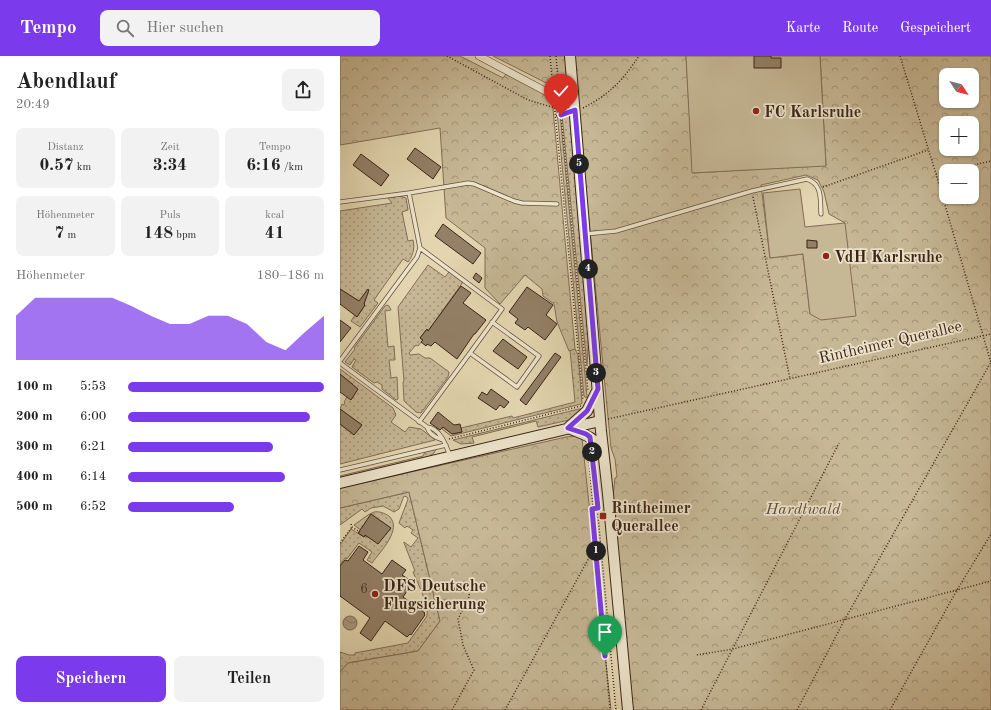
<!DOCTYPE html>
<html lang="de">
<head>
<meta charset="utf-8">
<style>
	body { margin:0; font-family:"Old Standard TT",serif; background:#f2f2f2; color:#222; height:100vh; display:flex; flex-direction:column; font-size:15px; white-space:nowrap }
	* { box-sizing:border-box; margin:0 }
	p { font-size:13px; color:#767676 }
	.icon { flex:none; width:22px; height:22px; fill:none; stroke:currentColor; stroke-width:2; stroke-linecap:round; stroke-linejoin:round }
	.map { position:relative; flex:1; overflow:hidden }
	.drawer { display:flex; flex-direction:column; background:#fff; width:340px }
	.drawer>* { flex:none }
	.needle { width:26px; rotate:126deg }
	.fabs { position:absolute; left:599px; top:12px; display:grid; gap:8px }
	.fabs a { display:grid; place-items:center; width:40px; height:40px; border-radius:8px; background:#fff; box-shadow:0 1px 3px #0004; font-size:20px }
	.pin { position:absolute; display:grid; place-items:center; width:34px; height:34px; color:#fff; margin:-41px -17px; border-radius:50% 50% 50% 0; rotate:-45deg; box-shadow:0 0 4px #0007 }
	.pin .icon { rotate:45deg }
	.km { position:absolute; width:20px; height:20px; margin:-10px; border-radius:50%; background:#222; color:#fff; font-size:11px; line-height:20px; text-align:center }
	.round { display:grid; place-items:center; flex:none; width:42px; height:42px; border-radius:8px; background:#f2f2f2 }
	.summary { display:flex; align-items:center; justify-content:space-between; height:68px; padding:0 16px }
	h1 { font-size:22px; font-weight:800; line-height:30px }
	.figures { display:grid; grid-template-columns:repeat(3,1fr); gap:6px; height:68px; padding:4px 16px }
	.figures div { display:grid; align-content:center; border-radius:8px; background:#f2f2f2; text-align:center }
	.figures b { font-size:17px; font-weight:800 }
	.figures small { font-size:11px; font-weight:400 }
	.figures p { font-size:11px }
	.chart { height:112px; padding:8px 16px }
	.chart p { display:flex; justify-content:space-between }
	.chart svg { width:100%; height:72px; margin-top:4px; fill:#7c3aed; opacity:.7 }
	.button { display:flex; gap:8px; margin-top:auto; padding:8px 16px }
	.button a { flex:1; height:46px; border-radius:8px; background:#7c3aed; color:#fff; font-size:16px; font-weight:800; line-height:46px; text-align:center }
	.button a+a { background:#f2f2f2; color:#222 }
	ul { padding:0 16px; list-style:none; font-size:13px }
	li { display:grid; grid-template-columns:64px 48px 1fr; align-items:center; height:30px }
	li i { height:10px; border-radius:5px; background:#7c3aed }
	header { display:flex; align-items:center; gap:24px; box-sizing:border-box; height:56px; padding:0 20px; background:#7c3aed; color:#fff }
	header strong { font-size:19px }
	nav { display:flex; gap:22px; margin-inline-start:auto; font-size:14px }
	.search { width:280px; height:36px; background:#f2f2f2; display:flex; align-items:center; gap:10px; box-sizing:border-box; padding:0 14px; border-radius:8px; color:#767676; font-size:15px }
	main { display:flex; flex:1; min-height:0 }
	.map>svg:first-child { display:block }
</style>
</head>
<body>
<header>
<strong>Tempo</strong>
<div class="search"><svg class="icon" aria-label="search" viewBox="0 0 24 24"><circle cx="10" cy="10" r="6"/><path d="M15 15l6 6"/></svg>Hier suchen</div>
<nav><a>Karte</a><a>Route</a><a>Gespeichert</a></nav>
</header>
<main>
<section class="drawer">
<div class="summary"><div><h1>Abendlauf</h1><p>20:49</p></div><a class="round"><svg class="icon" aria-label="share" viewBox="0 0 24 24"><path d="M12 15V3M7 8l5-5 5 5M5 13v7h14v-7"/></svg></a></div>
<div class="figures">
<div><p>Distanz</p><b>0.57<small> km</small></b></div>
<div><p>Zeit</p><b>3:34</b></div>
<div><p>Tempo</p><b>6:16<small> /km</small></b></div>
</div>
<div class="figures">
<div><p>Höhenmeter</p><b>7<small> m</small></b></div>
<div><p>Puls</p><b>148<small> bpm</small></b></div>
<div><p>kcal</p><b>41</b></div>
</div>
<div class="chart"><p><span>Höhenmeter</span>180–186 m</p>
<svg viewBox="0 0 160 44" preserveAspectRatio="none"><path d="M0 44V17L10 6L20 6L30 6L40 6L50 6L60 11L70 17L80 22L90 22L100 17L110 17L120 22L130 33L140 38L150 27L160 17V44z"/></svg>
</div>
<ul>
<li><b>100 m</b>5:53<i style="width:100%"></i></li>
<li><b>200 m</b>6:00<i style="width:93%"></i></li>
<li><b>300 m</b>6:21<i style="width:74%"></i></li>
<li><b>400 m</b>6:14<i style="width:80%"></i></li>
<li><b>500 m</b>6:52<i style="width:54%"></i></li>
</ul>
<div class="button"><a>Speichern</a><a>Teilen</a></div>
</section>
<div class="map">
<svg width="651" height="654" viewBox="0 0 651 654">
	<defs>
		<pattern id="grass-dots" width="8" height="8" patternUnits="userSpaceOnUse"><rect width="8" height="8" fill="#c6b795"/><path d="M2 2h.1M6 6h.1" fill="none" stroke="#a29479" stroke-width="1.8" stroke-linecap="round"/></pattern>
		<pattern id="forest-crowns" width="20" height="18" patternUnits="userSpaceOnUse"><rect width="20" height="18" fill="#c6b795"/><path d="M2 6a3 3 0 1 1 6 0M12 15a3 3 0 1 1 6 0" fill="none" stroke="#a29479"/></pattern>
		<pattern id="water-waves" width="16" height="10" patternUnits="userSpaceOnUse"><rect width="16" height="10" fill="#aa987b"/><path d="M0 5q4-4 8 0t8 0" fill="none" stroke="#8c7c64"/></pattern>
	</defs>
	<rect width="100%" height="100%" fill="#e2d5af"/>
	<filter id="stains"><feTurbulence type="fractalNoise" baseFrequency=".005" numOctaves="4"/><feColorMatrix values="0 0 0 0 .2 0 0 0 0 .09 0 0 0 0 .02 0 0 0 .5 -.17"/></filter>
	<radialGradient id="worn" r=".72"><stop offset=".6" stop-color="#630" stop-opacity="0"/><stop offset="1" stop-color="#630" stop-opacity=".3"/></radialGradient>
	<path fill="url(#grass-dots)" stroke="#826d56" d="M216 45 219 47 247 340 246 342 244 340Z
		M221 49 227 53 230 58 249 273 247 310Z
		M60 140 66 142 68 154 62 156 68 185 73 184C75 193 73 199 68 206L63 203 34 244 38 247 20 271 11 265 15 259 17 261 25 249 24 248 26 242 19 245 0 233V155L52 147 48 142Z
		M88 209 105 221 109 216 123 226 88 275 86 274 80 282 83 284 78 290 76 289 69 297 70 299 79 298 85 302H90L109 316 108 321 81 357 76 356 64 345 63 326 64 325 58 251Z
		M47 249 49 250 51 254 45 255 48 291 54 290 55 304H49L51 322 57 321 58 343 56 344 42 333V329L37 326 34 327 12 311 16 304 14 303 10 309 5 306 15 293 14 292 45 250Z
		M235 293 238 299 242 347 241 348 111 380 102 373 103 371 113 378 122 376 121 372 172 360 173 362 235 346 230 294Z
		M0 313 53 352 56 359 51 366 65 376 69 371 81 373 95 384 0 408V368L14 379 22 369 0 353 2 348 4 349 5 347 4 346 7 341 11 343 18 333 12 329 13 328 1 319 0 320Z
		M239 353H242L233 363 229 364 198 371 196 365 132 381 134 387 121 388 113 384Z
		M96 393 94 397 88 401 0 423V420L83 400 85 396Z
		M69 436 100 565 78 595 8 607 0 616V596L9 599H15V597L68 587 87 560C89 549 78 528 73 516L75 515 64 487V486L71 491 78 482 71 477 73 474 67 470 65 472 59 467 68 443 67 441 64 440 59 453 54 456 43 450 31 452 25 456 22 453 0 469V452Z
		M34 456C39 455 44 457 49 460 63 473 40 496 32 507L27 504 32 496 19 487 7 503 5 502 0 509V489L11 473 24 481 25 480 33 483 14 469 28 459Z"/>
	<path fill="url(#forest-crowns)" stroke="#826d56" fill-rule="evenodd" d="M0 0H120L163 22 166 18 212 42 235 293 229 295 217 266 214 248 203 240 202 233 185 219 160 248 145 232V192L106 162 100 72 0 89Z
		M153 0H225C226 11 230 26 220 33H218Z
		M233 0H346L353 117 486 109 480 0H651V654H293L273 441 275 422 277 421 275 403 271 392ZM606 19H632V45H606ZM606 67H632V93H606ZM606 115H632V141H606ZM466 119 478 124 484 136 489 158 505 167 470 258 463 198 430 202 421 129Z
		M236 380 242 382 271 654H0V616L8 607 78 595 100 565 69 436 0 452V432L226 381Z"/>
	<path fill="#c6b795" stroke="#826d56" d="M346 0H480L486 110 352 117Z
		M460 133 465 171 505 167 516 260 481 264 470 258 463 198 430 202 423 137Z"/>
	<path fill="url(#water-waves)" stroke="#7e6953" d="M3 567a7 7 0 1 1 14 0a7 7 0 1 1-14 0Z"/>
	<path fill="#938066" stroke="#3d2317" d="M414 0H431V2H441V12H414Z
		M75 92 101 111 93 123 67 103Z
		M21 98 49 119 41 130 13 109Z
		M103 168 141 197 133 208 95 180Z
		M467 184 477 185V192H467Z
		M136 217 142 222 139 227 133 222Z
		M121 230 131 237 123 247 146 264 135 278H134L117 303 95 286 91 290 87 288 86 290 81 286 83 284 80 282 87 273 88 275Z
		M187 231 213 249 206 259 217 268 205 284 188 271 185 274 175 267 178 263 169 256Z
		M0 233 19 245 28 233 29 234 24 248 25 249 17 261 0 248Z
		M0 264 11 272 0 286Z
		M163 283 187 301 178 313 153 295Z
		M215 297 221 301 186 349 180 344Z
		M0 318 18 333 11 344 0 336Z
		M151 333 169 346 164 352 160 349 156 354 138 342 142 336 147 339Z
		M0 353 22 369 14 379 0 368Z
		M98 356 114 369 120 368 122 376 112 378 103 371 100 374 90 367Z
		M31 458 51 472 38 488 25 479 24 481 18 477Z
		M19 490 28 496 23 504 42 518 52 504 66 514 62 519 73 526 63 541 85 557 84 558 85 559 71 579 70 578 67 581 45 565 31 585 20 577 30 562 0 540V510L5 504 8 505Z"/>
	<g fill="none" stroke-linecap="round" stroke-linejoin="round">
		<g stroke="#66503d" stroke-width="5">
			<path id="lane" d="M0 146 69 137
				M245 178 276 175 412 135 467 123C483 129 480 143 481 158
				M80 192 162 253 130 297 177 331 199 300 152 266
				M0 305 77 201 80 192 69 137 128 127 134 128 174 145 182 147 217 148
				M0 307 87 371C100 372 106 389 110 400
				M79 366 130 297
				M87 371C89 379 96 382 103 384
				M0 414 106 389"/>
		</g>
		<g stroke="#66503d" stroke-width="8">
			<path id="street" d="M139 0 207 36 234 46"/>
		</g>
		<g stroke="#3d2317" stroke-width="12">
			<path id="secondary" d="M230 0 261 375 268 438 288 654
				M229 371 247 355 257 335
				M228 372C245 379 251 379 263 394
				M0 427 260 365"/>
		</g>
		<path stroke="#3d2317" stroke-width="1.5" stroke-dasharray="1 2" stroke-linecap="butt" d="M107 0 188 44 215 52
			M210 0 213 32
			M216 0 219 33
			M560 0 596 118 651 307
			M214 46 243 344
			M220 49 248 335
			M243 52C270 38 282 25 299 0
			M216 60 226 57
			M608 115 651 105
			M596 118 606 115
			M483 131 588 94
			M413 141 450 323
			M268 363 651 278
			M109 383 241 350
			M248 391 270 654
			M252 395 276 654
			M11 468 12 471 20 476
			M0 487 12 471
			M357 599 393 593 651 525
			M112 654 134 614 123 589 118 563 129 541 130 532
			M165 654 255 491
			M361 654 499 387
			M457 654 505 563 651 306
			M550 654 617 534 651 478"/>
		<use href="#lane" stroke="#ece4cb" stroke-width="3.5"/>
		<use href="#street" stroke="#ece4cb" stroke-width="7"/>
		<use href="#secondary" stroke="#ece4cb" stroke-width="10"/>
	</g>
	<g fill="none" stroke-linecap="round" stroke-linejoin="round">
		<g stroke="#fff" stroke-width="8">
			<path id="route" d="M221 59 235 54 258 333 247 355 228 372 246 378 250 381 258 452 252 453 265 600"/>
		</g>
		<use href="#route" stroke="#7c3aed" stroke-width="5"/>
	</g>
	<g fill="#8f2418" stroke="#ece4cb" stroke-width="1.5">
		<circle cx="416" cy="55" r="4"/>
		<circle cx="486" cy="200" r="4"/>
		<rect x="259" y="456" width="8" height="8" rx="2"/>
		<circle cx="35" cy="538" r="4"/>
	</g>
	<g text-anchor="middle" stroke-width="3.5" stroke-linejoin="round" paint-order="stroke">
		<g font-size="14" fill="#523a2b">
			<text x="24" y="537">6</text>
		</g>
		<g font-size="16" font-weight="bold" fill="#3d2317" stroke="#ece4cb" text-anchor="start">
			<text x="424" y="61">FC Karlsruhe</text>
			<text x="494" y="206">VdH Karlsruhe</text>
			<text x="271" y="457">Rintheimer<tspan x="271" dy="18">Querallee</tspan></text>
			<text x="43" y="535">DFS Deutsche<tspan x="43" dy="18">Flugsicherung</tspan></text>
		</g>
		<g font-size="16" fill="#3d2317" stroke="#ece4cb">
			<text transform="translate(550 285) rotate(-13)" y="6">Rintheimer Querallee</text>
		</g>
		<g font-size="16" font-style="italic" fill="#5f4836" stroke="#ece4cb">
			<text x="463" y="458">Hardtwald</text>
		</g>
	</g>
	<rect width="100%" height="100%" filter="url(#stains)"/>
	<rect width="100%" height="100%" fill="url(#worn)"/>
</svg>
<div class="fabs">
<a><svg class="needle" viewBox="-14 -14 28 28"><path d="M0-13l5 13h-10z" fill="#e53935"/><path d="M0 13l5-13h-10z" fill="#767676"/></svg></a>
<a>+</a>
<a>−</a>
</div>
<div class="pin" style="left:265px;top:600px;background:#1e9e55"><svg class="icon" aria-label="arrive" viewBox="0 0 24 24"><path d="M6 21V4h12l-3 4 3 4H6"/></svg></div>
<div class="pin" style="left:221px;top:59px;background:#d93025"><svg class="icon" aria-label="check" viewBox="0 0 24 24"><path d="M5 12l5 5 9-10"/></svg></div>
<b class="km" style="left:256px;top:495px">1</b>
<b class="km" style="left:252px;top:396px">2</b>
<b class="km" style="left:256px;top:317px">3</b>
<b class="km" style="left:248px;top:213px">4</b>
<b class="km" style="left:239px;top:108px">5</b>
</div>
</main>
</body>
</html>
